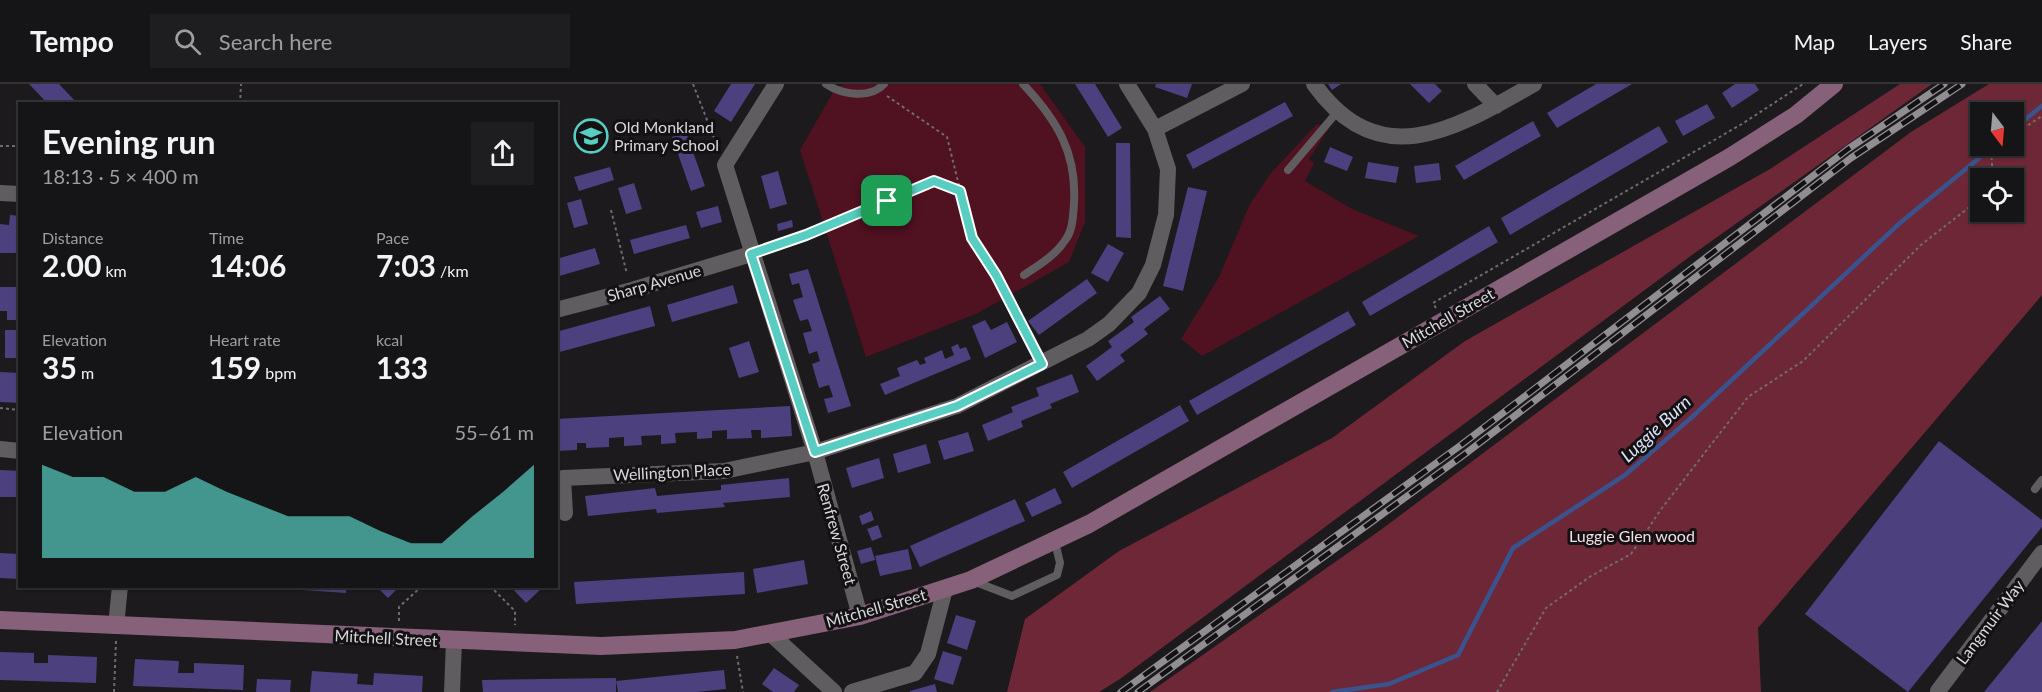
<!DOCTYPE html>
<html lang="en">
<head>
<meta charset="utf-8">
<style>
	body { margin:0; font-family:Lato,sans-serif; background:#1e1d1f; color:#f1f3f6; height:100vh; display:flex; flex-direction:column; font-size:22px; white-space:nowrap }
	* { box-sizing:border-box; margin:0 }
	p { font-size:20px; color:#9d9ea1 }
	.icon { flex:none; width:33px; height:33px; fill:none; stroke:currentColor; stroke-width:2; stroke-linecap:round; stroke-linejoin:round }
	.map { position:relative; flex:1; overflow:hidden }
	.drawer { position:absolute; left:18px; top:18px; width:540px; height:486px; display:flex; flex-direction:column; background:#151416; border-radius:0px; box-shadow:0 2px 4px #0004,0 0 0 2px #343335 }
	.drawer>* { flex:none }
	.needle { width:39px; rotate:164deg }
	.tools { position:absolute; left:1970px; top:18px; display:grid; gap:12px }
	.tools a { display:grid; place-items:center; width:54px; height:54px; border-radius:0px; background:#151416; box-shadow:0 2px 4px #0004,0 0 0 2px #343335; font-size:30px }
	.pin { position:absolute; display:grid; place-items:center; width:51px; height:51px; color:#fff; margin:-26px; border-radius:12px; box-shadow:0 3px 9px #0006 }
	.round { display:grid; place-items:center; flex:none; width:63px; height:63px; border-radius:0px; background:#1e1d1f }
	.headline { display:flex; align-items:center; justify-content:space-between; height:102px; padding:0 24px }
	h1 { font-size:33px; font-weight:700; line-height:45px }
	.figures { display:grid; grid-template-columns:repeat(3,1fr); gap:9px; height:102px; padding:6px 24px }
	.figures div { display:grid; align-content:center }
	.figures b { font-size:30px; font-weight:700 }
	.figures small { font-size:16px; font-weight:400 }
	.figures p { font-size:16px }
	.chart { height:168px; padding:12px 24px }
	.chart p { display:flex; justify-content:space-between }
	.chart svg { width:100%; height:108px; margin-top:6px; fill:#57cec1; opacity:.7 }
	header { display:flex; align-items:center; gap:36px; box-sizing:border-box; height:84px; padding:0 30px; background:#151416; border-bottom:2px solid #343335 }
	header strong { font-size:28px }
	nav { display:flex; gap:33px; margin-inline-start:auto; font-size:21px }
	.search { width:420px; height:54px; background:#1e1d1f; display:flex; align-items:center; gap:15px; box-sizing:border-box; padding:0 21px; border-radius:0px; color:#9d9ea1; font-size:22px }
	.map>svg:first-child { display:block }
</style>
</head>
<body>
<header>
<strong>Tempo</strong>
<div class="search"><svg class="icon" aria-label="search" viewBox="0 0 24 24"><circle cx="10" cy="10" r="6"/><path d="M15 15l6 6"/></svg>Search here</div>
<nav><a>Map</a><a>Layers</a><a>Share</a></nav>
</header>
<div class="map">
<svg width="2042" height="608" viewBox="0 0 2042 608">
	<rect width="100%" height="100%" fill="#1c1a1d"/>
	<path fill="#501121" d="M844 0H1040L1085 63V138L1069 178 978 229 866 273 800 66 836 3Z
		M1317 40 1330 43 1309 75 1314 79 1305 97 1352 125 1419 152 1202 272 1181 255 1219 193 1250 120 1271 89Z"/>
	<path fill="#6e2736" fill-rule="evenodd" d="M1900 0H1932L1692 171 1120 595 1099 608H1007L1025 535 1119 467 1332 354 1465 257 1770 85Z
		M1989 0H2042V211L1758 544 1761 608H1150L1382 445 1911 48ZM1980 28H2013V62H1980ZM1980 94H2013V128H1980Z"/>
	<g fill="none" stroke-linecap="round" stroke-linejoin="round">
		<path stroke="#39538e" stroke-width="4.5" d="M2013 45 2042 22
			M1332 608 1389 600 1458 571 1513 464 1625 391 1691 334 1901 138 1994 62"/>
	</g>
	<path fill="#4d407e" d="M29 0H59L78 20H48Z
		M731 0H755L731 38 714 27Z
		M1075 0H1095L1122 44 1108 53Z
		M1156 0H1192L1187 14 1155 3Z
		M1328 0H1341L1332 6Z
		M1410 0H1435L1442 7 1429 19Z
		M1596 0H1632L1557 44 1547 29Z
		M1735 0H1755L1759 6 1732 24 1722 9Z
		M1285 18 1293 32 1193 85 1186 71Z
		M1707 20 1715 34 1683 52 1675 37Z
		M1533 37 1541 52 1464 96 1455 82Z
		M1659 42 1668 58 1510 151 1501 134Z
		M686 48 705 102 691 107 672 53Z
		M1116 59H1130L1131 154 1116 153Z
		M1330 63 1353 73 1347 87 1324 78Z
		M1368 78 1399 83 1396 99 1365 94Z
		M1439 79 1441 96 1416 99 1414 82Z
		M610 83 614 96 579 107 574 93Z
		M778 87 787 120 770 125 761 92Z
		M634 99 642 125 626 130 618 104Z
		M1188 103 1207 107 1183 207 1163 202Z
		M581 115 588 140 574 144 567 119Z
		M718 122 722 138 701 144 696 128Z
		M10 131 20 132V169H0V140L9 141Z
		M792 136 793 143 778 147 777 140Z
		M686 141 690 154 634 170 630 156Z
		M1489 142 1498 158 1370 232 1362 218Z
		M1108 160 1124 169 1108 198 1091 189Z
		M595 164 600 180 556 193V175Z
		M808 185 851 322 828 329 824 315 833 313 829 301 819 304 812 280 820 277 817 267 809 270 803 249 812 247 808 235 800 237 793 216 803 213 799 199 792 201 789 190Z
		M1087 195 1097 209 1039 251 1028 237Z
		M733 201 738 219 672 238 667 221Z
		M0 203H17L18 236H7V227H0Z
		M1160 212 1170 225 1144 245 1148 250 1120 271 1125 277 1097 297 1086 282 1112 263 1108 257 1134 238 1131 233Z
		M650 222 655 242 556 269V248Z
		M1348 227 1356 241 1197 331 1189 317Z
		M985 236 991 246 1007 238 1017 258 985 274 972 242Z
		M5 246H20V286H17V274H5Z
		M749 257 759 288 739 294 729 264Z
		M958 260 960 265 966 263 971 275 885 311 880 300 900 292 897 284 917 276 920 281 926 279 924 274 942 266 945 275 954 271 951 263Z
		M0 288 20 289V319L0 318Z
		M1072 290 1079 308 1050 320 1052 324 1021 337 1023 343 988 357 982 341 1013 328 1011 323 1039 312 1036 304Z
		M1180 321 1189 337 1072 404 1063 388Z
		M790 322 792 352 761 354V346H751L752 354 727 355V346L712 347V354L697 355V348L675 349 676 359 661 360V351L641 352 642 361 624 362V353L609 354V363L586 364V359H577V366L556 367V335Z
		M968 348 974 367 944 376 938 357Z
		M1939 357 2042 436V443L1908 608 1805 530Z
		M926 360 931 379 898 389 893 370Z
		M879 374 884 394 852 404 846 384Z
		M0 386 20 387V413H0Z
		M789 394 790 413 723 419 725 423 657 429 656 425 588 432 585 412 655 404 657 412 721 406V401Z
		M1055 404 1062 419 1032 433 1025 419Z
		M1015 415 1025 437 920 483 910 462Z
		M871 427 874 436 862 441 859 432Z
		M878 441 882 453 872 457 867 445Z
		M871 463 875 476 861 480 857 467Z
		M908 465 912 485 880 492 875 472Z
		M0 469 20 470 19 495 0 494Z
		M804 476 808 500 757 509 753 485Z
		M744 488 745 510 576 520 574 498Z
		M246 502H346V509Z
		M376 502H400L388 514Z
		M510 502H536L540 506 526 519Z
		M956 531 976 537 967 566 947 559Z
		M2042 537V608H1984Z
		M943 567 962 573 953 601 934 595Z
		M0 568 34 569V579H48V571L97 573 96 599 0 596Z
		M135 575 179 577 178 589H194V579L244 581 243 606 133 602Z
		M774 584 799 601 794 608H773L762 600Z
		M724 586 726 605 697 608H618L616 597Z
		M312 587 358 590 357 600 373 601 374 589 423 592 422 608H310Z
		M616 594V608H483L482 596Z
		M257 595 291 596 290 608H256Z
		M935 600 937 608H910V607Z"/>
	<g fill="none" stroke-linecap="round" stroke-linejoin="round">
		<path stroke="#6e6c6f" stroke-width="2" stroke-dasharray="3 3" stroke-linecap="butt" d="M693 0 718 64
			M887 12 947 53 972 154 996 191 1034 264
			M240 20 241 0
			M2013 51 2042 32
			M0 62H20
			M1993 94 1991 66 1997 62
			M611 126 627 190
			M768 164 935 97 960 107
			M1436 224 1433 219 1742 40 1803 0
			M0 324 20 326
			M490 502 515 527V541
			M399 537V523L422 502
			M737 572 743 608
			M114 608 116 557
			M1497 608 1546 524 1591 492 1631 470 1662 424 1748 313 1803 277 1922 160 1980 115"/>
		<path stroke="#605d60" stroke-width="8" d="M826 0C842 11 871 15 884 0
			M1023 0C1057 36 1077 69 1074 119 1073 132 1073 145 1066 155 1056 171 1039 181 1024 191
			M1288 86 1338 27
			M2035 405 2042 396
			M973 497 1012 512 1057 491 1060 479 1055 458"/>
		<path stroke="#605d60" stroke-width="16" d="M776 0 725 81 815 368 860 532
			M1314 0C1380 92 1457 44 1534 0
			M1475 0 1496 22
			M1155 45 1242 0
			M0 109 20 110
			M556 226 632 206 751 170
			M0 365 20 367
			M565 429 563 394 724 387 815 368 957 322 1088 255 1109 240 1139 209 1153 181 1166 131 1168 85 1155 45 1127 0
			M116 542 120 502
			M771 550 834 608
			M1938 607 2042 469
			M452 608 454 557
			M852 608 915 589 928 570 945 505"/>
		<path stroke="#87617a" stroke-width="18" d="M0 536 601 562 735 556 860 532 971 496 1089 440 1730 73 1796 31 1834 0"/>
		<g stroke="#908e91" stroke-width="7">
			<path id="rail" d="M1121 608 1461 361 1848 65 1944 0
				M1138 608 1465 370 1851 74 1962 0"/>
		</g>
		<use href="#rail" stroke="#131114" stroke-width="4.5" stroke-dasharray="14" stroke-linecap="butt"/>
	</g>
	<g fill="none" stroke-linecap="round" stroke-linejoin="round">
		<g stroke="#fff" stroke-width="12">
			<path id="route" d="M934 97 960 107 972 154 996 191 1042 280 957 322 815 368 751 170 806 151Z"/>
		</g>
		<use href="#route" stroke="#57cec1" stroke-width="8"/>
	</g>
	<defs>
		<g id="school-ring" transform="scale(1.725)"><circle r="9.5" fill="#131114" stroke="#57cec1" stroke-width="1.5"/><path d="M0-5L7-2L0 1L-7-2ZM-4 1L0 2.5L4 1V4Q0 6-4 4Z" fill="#57cec1"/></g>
	</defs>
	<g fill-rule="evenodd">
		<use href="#school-ring" x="591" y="52"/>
	</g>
	<g text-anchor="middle" stroke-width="6" stroke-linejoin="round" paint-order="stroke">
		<g font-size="16" fill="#d9d8da" stroke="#131114" text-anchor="start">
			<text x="614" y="49">Old Monkland<tspan x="614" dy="18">Primary School</tspan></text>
		</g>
		<g font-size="16" fill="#d9d8da" stroke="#131114">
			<text transform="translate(654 199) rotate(-16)" y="6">Sharp Avenue</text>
			<text transform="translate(1448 234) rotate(-30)" y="6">Mitchell Street</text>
			<text transform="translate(672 388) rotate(-3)" y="6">Wellington Place</text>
			<text transform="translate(837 450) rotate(74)" y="6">Renfrew Street</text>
			<text transform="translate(876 524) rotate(-16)" y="6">Mitchell Street</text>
			<text transform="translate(1990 538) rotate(-53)" y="6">Langmuir Way</text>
			<text transform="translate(386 554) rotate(3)" y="6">Mitchell Street</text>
		</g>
		<g font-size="16" fill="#f5dde0" stroke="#131114">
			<text x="1632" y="458">Luggie Glen wood</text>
		</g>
		<g font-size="18" font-style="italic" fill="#dbe4f6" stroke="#131114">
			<text transform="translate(1656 345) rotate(-43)" y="6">Luggie Burn</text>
		</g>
	</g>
</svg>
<div class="tools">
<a><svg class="needle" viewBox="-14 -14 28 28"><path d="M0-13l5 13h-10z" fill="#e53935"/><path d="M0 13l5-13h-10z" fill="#9d9ea1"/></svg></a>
<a><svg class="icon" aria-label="locate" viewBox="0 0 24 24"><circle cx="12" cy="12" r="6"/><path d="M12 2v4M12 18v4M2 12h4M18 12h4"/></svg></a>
</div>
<div class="pin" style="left:887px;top:117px;background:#1e9e55"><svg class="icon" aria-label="arrive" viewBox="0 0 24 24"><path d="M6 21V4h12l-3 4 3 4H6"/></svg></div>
<section class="drawer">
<div class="headline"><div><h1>Evening run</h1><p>18:13 · 5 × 400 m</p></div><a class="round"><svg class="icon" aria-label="share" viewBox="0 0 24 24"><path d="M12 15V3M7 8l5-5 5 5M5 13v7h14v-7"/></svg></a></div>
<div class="figures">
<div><p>Distance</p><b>2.00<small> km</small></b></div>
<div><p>Time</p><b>14:06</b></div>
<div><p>Pace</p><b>7:03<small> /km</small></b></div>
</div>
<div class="figures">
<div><p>Elevation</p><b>35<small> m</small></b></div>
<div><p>Heart rate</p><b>159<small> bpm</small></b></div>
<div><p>kcal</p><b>133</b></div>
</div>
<div class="chart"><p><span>Elevation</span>55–61 m</p>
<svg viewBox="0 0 160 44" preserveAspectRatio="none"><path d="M0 44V6L10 11L20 11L30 17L40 17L50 11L60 17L70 22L80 27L90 27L100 27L110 33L120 38L130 38L140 27L150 17L160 6V44z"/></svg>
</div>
</section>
</div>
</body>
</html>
